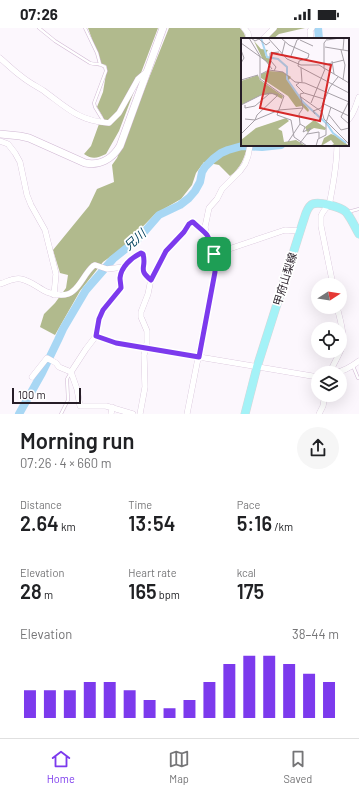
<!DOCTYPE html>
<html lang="en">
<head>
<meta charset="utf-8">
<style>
	body { margin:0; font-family:Barlow,"Noto Sans JP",sans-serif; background:#f6f6f6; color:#202124; height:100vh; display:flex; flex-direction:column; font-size:15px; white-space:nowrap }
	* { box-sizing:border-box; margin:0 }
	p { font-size:13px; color:#757577 }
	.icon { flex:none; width:22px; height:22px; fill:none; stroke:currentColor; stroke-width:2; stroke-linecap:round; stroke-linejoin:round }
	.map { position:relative; height:386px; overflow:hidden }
	.sheet { display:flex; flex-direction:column; background:#fff; flex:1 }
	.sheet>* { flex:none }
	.needle { width:26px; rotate:78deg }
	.controls { position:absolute; left:311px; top:250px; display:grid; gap:8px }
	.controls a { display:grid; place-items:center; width:36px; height:36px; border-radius:50%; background:#fff; box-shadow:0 4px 16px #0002; font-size:20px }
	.scale { position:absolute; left:12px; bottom:10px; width:69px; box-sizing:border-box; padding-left:4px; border:2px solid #261d27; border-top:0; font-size:11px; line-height:14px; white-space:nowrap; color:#261d27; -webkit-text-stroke:3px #fff; paint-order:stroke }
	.pin { position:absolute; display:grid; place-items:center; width:34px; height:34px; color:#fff; margin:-17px; border-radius:8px; box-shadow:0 2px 6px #0006 }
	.round { display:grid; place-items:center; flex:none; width:42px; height:42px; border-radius:21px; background:#f6f6f6 }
	.headline { display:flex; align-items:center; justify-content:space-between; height:68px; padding:0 20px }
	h1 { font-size:22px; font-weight:600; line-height:30px }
	.figures { display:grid; grid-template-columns:repeat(3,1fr); gap:6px; height:68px; padding:4px 20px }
	.figures div { display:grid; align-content:center }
	.figures b { font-size:20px; font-weight:600 }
	.figures small { font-size:11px; font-weight:400 }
	.figures p { font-size:11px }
	.chart { height:112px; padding:8px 20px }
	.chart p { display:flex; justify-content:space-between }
	.chart svg { width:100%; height:72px; margin-top:4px; stroke:#7c3aed; stroke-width:6 }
	.status { display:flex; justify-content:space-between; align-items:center; height:28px; padding:0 20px; background:#fff; direction:ltr }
	.status svg { height:11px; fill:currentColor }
	.menu { display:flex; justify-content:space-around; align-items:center; height:56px; border-top:1px solid #e0e0e0; background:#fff; font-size:11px; color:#757577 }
	.menu a { display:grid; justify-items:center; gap:2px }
	.menu .active { color:#7c3aed }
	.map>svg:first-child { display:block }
</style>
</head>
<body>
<div class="status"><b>07:26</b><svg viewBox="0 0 49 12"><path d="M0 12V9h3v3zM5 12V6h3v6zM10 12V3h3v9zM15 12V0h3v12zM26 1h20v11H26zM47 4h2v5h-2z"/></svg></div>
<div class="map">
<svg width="359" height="386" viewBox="0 0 359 386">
	<rect width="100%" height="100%" fill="#fcf7fd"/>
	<path fill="#b1ba8d" d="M88 0H158L119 103 106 126C97 130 93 132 84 126L91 118 99 96 103 89 97 79 103 64 107 40 106 37 101 36Z
		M169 0H240L244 5 246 11H242V117H248C244 130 241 140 230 148L219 137 204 134 196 145 192 157 181 171 155 186 121 221 103 234 80 263 55 307 40 299 44 286 55 275 66 260 68 247 60 245 53 222 89 178 97 161 114 154 112 137 117 130Z
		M277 0H305L279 6 273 11 268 8Z"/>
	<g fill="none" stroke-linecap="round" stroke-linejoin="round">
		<path stroke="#a8d7f4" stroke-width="8" d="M318 0 319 11
			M19 386 42 345 58 312 63 301 86 262 113 231 139 210 159 187 180 177 189 170 195 163 200 154 202 144 205 139 213 131 221 125 228 122 242 118 262 119 281 117"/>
		<g stroke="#cfb7d2" stroke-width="3.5">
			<path id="service" d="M39 0 55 13 90 35C95 37 100 35 105 39L106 43 94 75 95 79 104 94
				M85 0 97 25 100 36
				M348 184 359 181
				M124 240 120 251 121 260 103 282 99 291 96 308 116 315 198 329
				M353 338 358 350H359
				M61 386 68 372 67 351 71 344"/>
		</g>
		<g stroke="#cfb7d2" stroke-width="6">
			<path id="minor" d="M244 0 248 5 249 11
				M263 11 274 0
				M311 11 310 3 312 0
				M0 30C7 36 14 43 21 48 28 54 36 58 44 63 67 80 79 93 109 95L119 85 138 51 146 44
				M348 92C354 86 356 77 359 69
				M0 113 8 116 15 125 20 134 27 167 31 177 45 202 56 246 54 267
				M214 226 285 202 300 203
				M0 256C7 254 14 249 21 251 36 254 43 267 61 267 66 267 70 266 73 263 81 257 85 245 93 238L95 237 107 241 124 239 129 233 141 225 143 226C147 240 137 241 151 251
				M333 257 321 198V188L323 184 326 180 329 178C333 157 337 139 337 117
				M199 329 318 349
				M71 344 77 361 80 378H106L133 386
				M71 344 86 321 96 308
				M330 345C333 336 339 328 342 319 345 307 340 291 337 279
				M335 345C344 343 351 339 359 333
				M32 349 47 330 56 335 59 339 71 344
				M111 386 112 379
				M140 386 145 359 144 327 147 315V303L141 289V284L148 266 151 251 163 229 166 223 184 204 189 195 193 194 206 205
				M187 386 215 244 214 226 206 205 205 199 209 180 217 171 222 161 240 143 245 136 248 128 250 117
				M319 386 323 378 325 367"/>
		</g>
		<g stroke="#cfb7d2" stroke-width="8">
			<path id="tertiary" d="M0 106 20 108 29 110 85 135C100 138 112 131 120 118L163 0"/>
		</g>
		<g stroke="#d8d6d8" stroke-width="9">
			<path id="primary" d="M245 386 257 339 303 194C305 189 306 181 311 177 316 172 341 179 346 184 351 190 355 199 359 206"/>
		</g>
		<use href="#service" stroke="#fff" stroke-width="2.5"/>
		<use href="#minor" stroke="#fff" stroke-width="5.5"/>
		<use href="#tertiary" stroke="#fff" stroke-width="7"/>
		<use href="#primary" stroke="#a4f2f7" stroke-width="8"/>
	</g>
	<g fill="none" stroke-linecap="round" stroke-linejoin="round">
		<g stroke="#fff" stroke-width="8">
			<path id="route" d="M192 194H193C197 198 204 203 207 207 214 218 215 232 215 244L199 329 116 315 96 308 99 291 103 282 121 260C121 257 120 253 120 250 121 239 131 230 141 225L143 226C147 240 137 241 151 252L166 223 184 204 189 196Z"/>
		</g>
		<use href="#route" stroke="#7c3aed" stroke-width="5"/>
	</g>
	<g text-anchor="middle" stroke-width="3.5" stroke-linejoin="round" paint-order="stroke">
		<g font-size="11" fill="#261d27" stroke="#fff">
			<text transform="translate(285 251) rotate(-73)" y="4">甲府山梨線</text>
		</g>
		<g font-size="12" font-style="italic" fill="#00405c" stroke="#fff">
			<text transform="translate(135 212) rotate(-42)" y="4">兄川</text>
		</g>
	</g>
	<g transform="translate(241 10)">
		<rect width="108" height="108" fill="#fcf7fd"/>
		<path d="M13 3 20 11 27 12 24 17 29 21V27L21 20ZM28 33 42 34 50 39 47 43 68 72 67 74 61 68 55 69 47 58 20 40V36ZM17 37 19 42 42 58 41 61 32 56 20 57 0 67V43ZM45 80 48 83 37 91 41 93 43 104 55 102 65 108H0V102L15 90ZM73 82 85 90 84 92 73 90 66 94 64 89ZM90 96 96 98 108 108H89L93 106 90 102 80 108 83 100Z" fill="#b1ba8d"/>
		<path fill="none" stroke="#a8d7f4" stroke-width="2" d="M20 0 26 19 37 21 46 29V41L62 64 86 86 92 95 105 105"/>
		<path fill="none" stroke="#a6a0a7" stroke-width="1" d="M8 0 19 18V41L43 58 36 77 50 82 53 99 66 108M10 0 14 3 18 1 25 7 29 4M27 0 46 21 60 27H78L108 45M40 0 48 7 68 16 67 20 58 23 57 28 108 55M59 2 72 8M86 2 99 0M0 5 25 23 31 31M84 9 108 13M0 12 3 20 0 25M100 12 104 27 102 42M102 12 103 0M41 16 44 4M50 18 56 2 60 0M91 23 93 36M83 27 103 22M60 30 61 44M83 31V5L87 0M33 33 35 29 29 22V15L38 14M20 36 28 32 42 34 54 44 64 45 108 64M0 42 17 37M58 45 55 47 63 55 83 61M60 59 81 74 83 81 108 106M108 63 100 79 108 86M70 65 84 31M81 65 108 78M0 67 20 57 29 55 37 57M4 67V70L14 68 28 56M62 70 59 56 63 55M74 76 72 73 80 70 89 49 97 39M88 77 100 92 108 90M4 81 14 82 16 77 37 57M59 86 64 89 62 94 70 90 66 96 78 94V100M0 96 14 82 38 72 62 70M47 104 59 86 58 76 62 70M61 107 59 105 66 96M75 108 77 101 85 97V85L90 69"/>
		<path fill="#d62828" fill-opacity="0.15" stroke="#d62828" stroke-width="2" d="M31 15 90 27 79 83 19 70Z"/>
		<rect width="108" height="108" fill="none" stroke="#261d27" stroke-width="2"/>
	</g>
</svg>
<div class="controls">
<a><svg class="needle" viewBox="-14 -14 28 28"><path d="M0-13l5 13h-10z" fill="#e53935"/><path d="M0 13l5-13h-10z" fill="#757577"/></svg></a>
<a><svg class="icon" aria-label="locate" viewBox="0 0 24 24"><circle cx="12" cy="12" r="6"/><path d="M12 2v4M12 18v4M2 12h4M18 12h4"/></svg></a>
<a><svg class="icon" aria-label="layers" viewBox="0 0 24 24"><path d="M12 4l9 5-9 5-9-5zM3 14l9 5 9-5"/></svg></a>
</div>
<div class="scale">100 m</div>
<div class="pin" style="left:214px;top:226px;background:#1e9e55"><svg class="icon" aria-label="arrive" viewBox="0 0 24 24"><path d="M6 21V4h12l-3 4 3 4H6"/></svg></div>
</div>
<section class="sheet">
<div class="headline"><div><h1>Morning run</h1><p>07:26 · 4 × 660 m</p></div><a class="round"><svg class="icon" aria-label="share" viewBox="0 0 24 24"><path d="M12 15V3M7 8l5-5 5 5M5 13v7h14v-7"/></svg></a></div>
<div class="figures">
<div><p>Distance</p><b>2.64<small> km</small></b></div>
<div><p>Time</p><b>13:54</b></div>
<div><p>Pace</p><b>5:16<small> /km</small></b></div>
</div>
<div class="figures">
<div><p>Elevation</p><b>28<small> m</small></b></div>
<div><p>Heart rate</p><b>165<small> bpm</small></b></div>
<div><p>kcal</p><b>175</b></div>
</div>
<div class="chart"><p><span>Elevation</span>38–44 m</p>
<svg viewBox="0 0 160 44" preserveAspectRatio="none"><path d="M5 44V27M15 44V27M25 44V27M35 44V22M45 44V22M55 44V27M65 44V33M75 44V38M85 44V33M95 44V22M105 44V11M115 44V6M125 44V6M135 44V11M145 44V17M155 44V22"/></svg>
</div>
</section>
<nav class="menu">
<a class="active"><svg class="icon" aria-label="home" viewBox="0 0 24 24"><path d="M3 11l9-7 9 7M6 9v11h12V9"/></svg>Home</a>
<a><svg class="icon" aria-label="map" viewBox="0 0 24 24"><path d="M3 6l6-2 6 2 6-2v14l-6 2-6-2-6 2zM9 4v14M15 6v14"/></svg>Map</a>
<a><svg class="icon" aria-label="saved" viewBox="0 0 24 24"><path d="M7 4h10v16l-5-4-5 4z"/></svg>Saved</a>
</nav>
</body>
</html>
